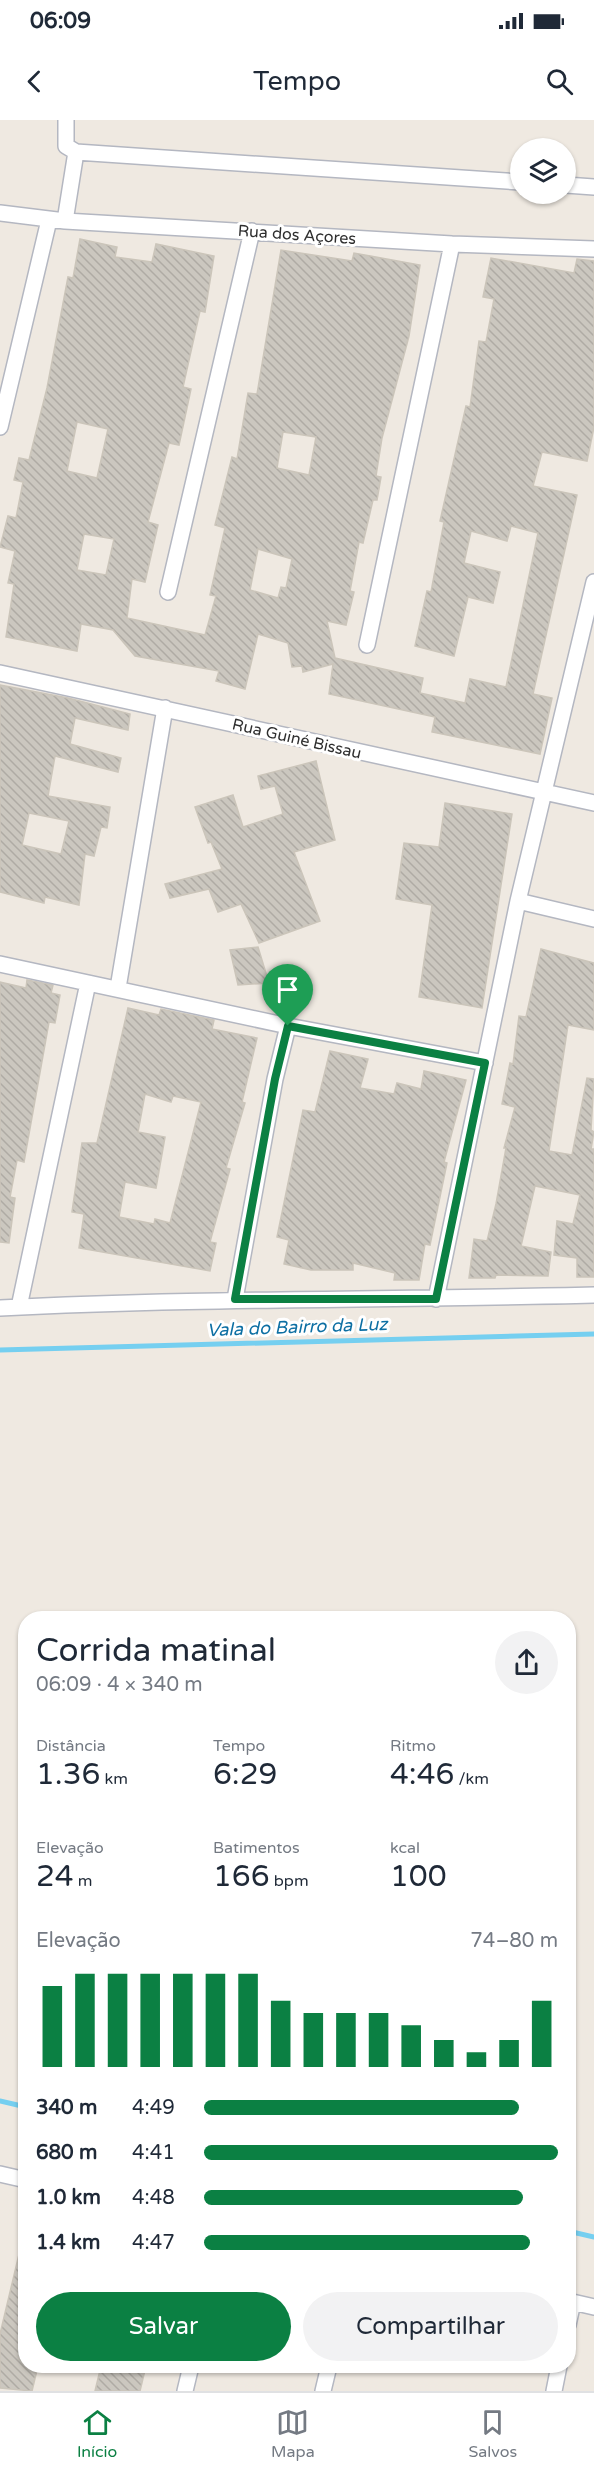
<!DOCTYPE html>
<html lang="pt">
<head>
<meta charset="utf-8">
<style>
	body { margin:0; font-family:"Varela Round",sans-serif; background:#f2f2f3; color:#1f2937; height:100vh; display:flex; flex-direction:column; font-size:22px; white-space:nowrap }
	* { box-sizing:border-box; margin:0 }
	p { font-size:20px; color:#747a83 }
	.icon { flex:none; width:33px; height:33px; fill:none; stroke:currentColor; stroke-width:2; stroke-linecap:round; stroke-linejoin:round }
	.map { position:relative; flex:1; overflow:hidden }
	.panel { position:absolute; left:18px; top:1491px; width:558px; height:762px; display:flex; flex-direction:column; background:#fff; border-radius:24px; box-shadow:0 2px 4px #0004 }
	.panel>* { flex:none }
	.buttons { position:absolute; left:510px; top:18px; display:grid; gap:12px }
	.buttons a { display:grid; place-items:center; width:66px; height:66px; border-radius:50%; background:#fff; box-shadow:0 2px 4px #0004; font-size:30px }
	.pin { position:absolute; display:grid; place-items:center; width:51px; height:51px; color:#fff; margin:-62px -26px; border-radius:50% 50% 50% 0; rotate:-45deg; box-shadow:0 0 6px #0007 }
	.pin .icon { rotate:45deg }
	.round { display:grid; place-items:center; flex:none; width:63px; height:63px; border-radius:32px; background:#f2f2f3 }
	.summary { display:flex; align-items:center; justify-content:space-between; height:102px; padding:0 18px }
	h1 { font-size:33px; font-weight:600; line-height:45px }
	.metrics { display:grid; grid-template-columns:repeat(3,1fr); gap:9px; height:102px; padding:6px 18px }
	.metrics div { display:grid; align-content:center }
	.metrics b { font-size:30px; font-weight:600 }
	.metrics small { font-size:16px; font-weight:400 }
	.metrics p { font-size:16px }
	.chart { height:168px; padding:12px 18px }
	.chart p { display:flex; justify-content:space-between }
	.chart svg { width:100%; height:108px; margin-top:6px; stroke:#0b8043; stroke-width:6 }
	.button { display:flex; gap:12px; margin-top:auto; padding:12px 18px }
	.button a { flex:1; height:69px; border-radius:36px; background:#0b8043; color:#fff; font-size:24px; font-weight:600; line-height:69px; text-align:center }
	.button a+a { background:#f2f2f3; color:#1f2937 }
	ul { padding:0 18px; list-style:none; font-size:20px }
	li { display:grid; grid-template-columns:96px 72px 1fr; align-items:center; height:45px }
	li i { height:15px; border-radius:8px; background:#0b8043 }
	.status { display:flex; justify-content:space-between; align-items:center; height:42px; padding:0 30px; background:#fff; direction:ltr }
	.status svg { height:16px; fill:currentColor }
	header { display:flex; justify-content:space-between; align-items:center; height:78px; padding:0 18px; background:#fff; font-size:27px; font-weight:600 }
	.tab-bar { display:flex; justify-content:space-around; align-items:center; height:84px; border-top:2px solid #e0e1e3; background:#fff; font-size:16px; color:#747a83 }
	.tab-bar a { display:grid; justify-items:center; gap:3px }
	.tab-bar .selected { color:#0b8043 }
	.map>svg:first-child { display:block }
</style>
</head>
<body>
<div class="status"><b>06:09</b><svg viewBox="0 0 49 12"><path d="M0 12V9h3v3zM5 12V6h3v6zM10 12V3h3v9zM15 12V0h3v12zM26 1h20v11H26zM47 4h2v5h-2z"/></svg></div>
<header><svg class="icon" aria-label="back" viewBox="0 0 24 24"><path d="M15 5l-7 7 7 7"/></svg>Tempo<svg class="icon" aria-label="search" viewBox="0 0 24 24"><circle cx="10" cy="10" r="6"/><path d="M15 15l6 6"/></svg></header>
<div class="map">
<svg width="594" height="2271" viewBox="0 0 594 2271">
	<defs>
		<pattern id="building-back-hatch" width="6" height="6" patternUnits="userSpaceOnUse" patternTransform="scale(1.5)"><rect width="6" height="6" fill="#cbc7bf"/><path d="M-1 5l2 2M0 0l6 6M5-1l2 2" fill="none" stroke="#afaba4"/></pattern>
	</defs>
	<rect width="100%" height="100%" fill="#efe9e1"/>
	<g fill="none" stroke-linecap="round" stroke-linejoin="round">
		<path stroke="#75cff0" stroke-width="5" d="M0 1230 594 1214
			M0 1981 26 1987
			M568 2111 594 2117"/>
	</g>
	<path fill="url(#building-back-hatch)" stroke="#cbc5ba" stroke-width="1.5" fill-rule="evenodd" d="M80 119 117 127 115 137 152 142 156 124 214 136 205 192 200 191 183 267 191 269 179 325 169 323 148 402 158 405 145 462 132 459 127 498 205 515 216 476 210 475 225 408 215 405 232 337 237 339 248 273 257 274 281 130 352 141 354 133 420 145 409 216 382 318 376 356 381 357 377 380H373L363 423 359 422 350 471 354 472 346 505 327 501 335 538 423 558 420 573 465 583 470 559 506 567 538 413 511 406 507 421 471 411 464 443 500 452 493 483 468 477 454 536 415 526 427 471 431 472 444 402 440 401 466 286 470 287 479 221 486 222 494 179 483 177 491 138 574 153 577 139 594 141V307L587 341 542 332 533 366 577 375 533 574 552 578 540 634 432 612 435 597 329 574 333 544 303 552 302 546 292 547 288 523 258 514 245 569 216 561 219 551 135 536 113 510 81 504 77 531 6 517 14 464 8 463 15 431 0 427 8 396 16 398 23 362 14 360 19 338 29 340 47 268 68 157 73 158ZM77 302 108 309 97 358 67 351ZM283 312 316 317 309 355 277 348ZM84 414 114 419 106 455 77 450ZM258 429 292 439 286 468 281 467 278 478 250 470Z
		M0 565 68 578 130 594 128 610 75 598 70 624 121 638 118 652 55 636 48 676 110 687 107 708 101 707 94 736 85 734 79 785 45 777 44 783 0 772ZM29 693 69 701 61 734 22 725Z
		M316 641 335 720 294 732 320 801 259 823 241 784 218 792 209 769 170 778 165 764 222 749 211 722 208 723 195 687 233 675 243 707 283 694 275 666 261 669 258 656Z
		M445 683 512 694 482 888 419 877 432 785 396 779 404 723 439 727Z
		M258 827 269 863 238 865 230 830Z
		M541 829 594 843V910L568 905 549 1031 572 1035 587 958 594 959 591 1010 594 1012 591 1029H594V1157H577V1138L554 1135 557 1101 573 1104 580 1075 535 1066 521 1126 551 1132 548 1156 496 1155 495 1158H469L474 1119 487 1121 496 1084 506 1028H504L515 987 502 984 510 943 513 944 519 896 526 897Z
		M27 860 53 865 51 873 60 875 55 903 49 902 24 1042 17 1040 10 1077 15 1078 9 1123 0 1122V862L26 868Z
		M128 888 159 895 161 889 214 900 212 909 257 918 242 982 245 983 226 1048 230 1049 210 1122 216 1123 210 1151 79 1128 84 1094 72 1092 82 1023H97ZM145 974 171 982 173 976 201 982 170 1103 155 1099 154 1104 119 1097 125 1062 156 1068 165 1017 138 1012Z
		M330 931 368 939 360 968 394 974 397 963 421 969 424 951 466 960 444 1042 447 1043 430 1125 425 1124 419 1160H394L395 1153 353 1143V1150H311L284 1144 289 1120 277 1117 303 990 315 992Z
		M20 2130 26 2131V2246H38L32 2271 0 2268V2214Z
		M101 2246H146L140 2271H95Z"/>
	<g fill="none" stroke-linecap="round" stroke-linejoin="round">
		<g stroke="#b4b7c1" stroke-width="18">
			<path id="minor" d="M66 0V26L76 32 520 62
				M566 65 594 67
				M0 93 65 101 452 124 594 129
				M65 101 76 32
				M0 307 49 100
				M168 472 252 111
				M367 525 452 124
				M0 553 594 683
				M518 781 594 799
				M0 844 288 906 485 943
				M118 868 165 588
				M235 1179 275 959 288 906
				M436 1179 518 781 594 462
				M19 1187 88 863
				M0 1188C198 1178 396 1180 594 1175
				M0 2054 26 2060
				M568 2181 594 2187
				M568 2205 573 2182
				M185 2271 191 2246
				M323 2271 329 2246
				M554 2271 559 2246"/>
		</g>
		<use href="#minor" stroke="#fff" stroke-width="15"/>
	</g>
	<g fill="none" stroke-linecap="round" stroke-linejoin="round">
		<g stroke="#fff" stroke-width="12">
			<path id="route" d="M288 906 485 943 436 1179H235L275 959Z"/>
		</g>
		<use href="#route" stroke="#0b8043" stroke-width="8"/>
	</g>
	<g text-anchor="middle" stroke-width="6" stroke-linejoin="round" paint-order="stroke">
		<g font-size="16" fill="#2e2e2e" stroke="#fff">
			<text transform="translate(297 114) rotate(4)" y="6">Rua dos Açores</text>
			<text transform="translate(297 618) rotate(13)" y="6">Rua Guiné Bissau</text>
		</g>
		<g font-size="18" font-style="italic" fill="#0d6fa3" stroke="#fff">
			<text transform="translate(297 1207) rotate(-2)" y="6">Vala do Bairro da Luz</text>
		</g>
	</g>
</svg>
<div class="buttons">
<a><svg class="icon" aria-label="layers" viewBox="0 0 24 24"><path d="M12 4l9 5-9 5-9-5zM3 14l9 5 9-5"/></svg></a>
</div>
<div class="pin" style="left:288px;top:906px;background:#1e9e55"><svg class="icon" aria-label="arrive" viewBox="0 0 24 24"><path d="M6 21V4h12l-3 4 3 4H6"/></svg></div>
<section class="panel">
<div class="summary"><div><h1>Corrida matinal</h1><p>06:09 · 4 × 340 m</p></div><a class="round"><svg class="icon" aria-label="share" viewBox="0 0 24 24"><path d="M12 15V3M7 8l5-5 5 5M5 13v7h14v-7"/></svg></a></div>
<div class="metrics">
<div><p>Distância</p><b>1.36<small> km</small></b></div>
<div><p>Tempo</p><b>6:29</b></div>
<div><p>Ritmo</p><b>4:46<small> /km</small></b></div>
</div>
<div class="metrics">
<div><p>Elevação</p><b>24<small> m</small></b></div>
<div><p>Batimentos</p><b>166<small> bpm</small></b></div>
<div><p>kcal</p><b>100</b></div>
</div>
<div class="chart"><p><span>Elevação</span>74–80 m</p>
<svg viewBox="0 0 160 44" preserveAspectRatio="none"><path d="M5 44V11M15 44V6M25 44V6M35 44V6M45 44V6M55 44V6M65 44V6M75 44V17M85 44V22M95 44V22M105 44V22M115 44V27M125 44V33M135 44V38M145 44V33M155 44V17"/></svg>
</div>
<ul>
<li><b>340 m</b>4:49<i style="width:89%"></i></li>
<li><b>680 m</b>4:41<i style="width:100%"></i></li>
<li><b>1.0 km</b>4:48<i style="width:90%"></i></li>
<li><b>1.4 km</b>4:47<i style="width:92%"></i></li>
</ul>
<div class="button"><a>Salvar</a><a>Compartilhar</a></div>
</section>
</div>
<nav class="tab-bar">
<a class="selected"><svg class="icon" aria-label="home" viewBox="0 0 24 24"><path d="M3 11l9-7 9 7M6 9v11h12V9"/></svg>Início</a>
<a><svg class="icon" aria-label="map" viewBox="0 0 24 24"><path d="M3 6l6-2 6 2 6-2v14l-6 2-6-2-6 2zM9 4v14M15 6v14"/></svg>Mapa</a>
<a><svg class="icon" aria-label="saved" viewBox="0 0 24 24"><path d="M7 4h10v16l-5-4-5 4z"/></svg>Salvos</a>
</nav>
</body>
</html>
